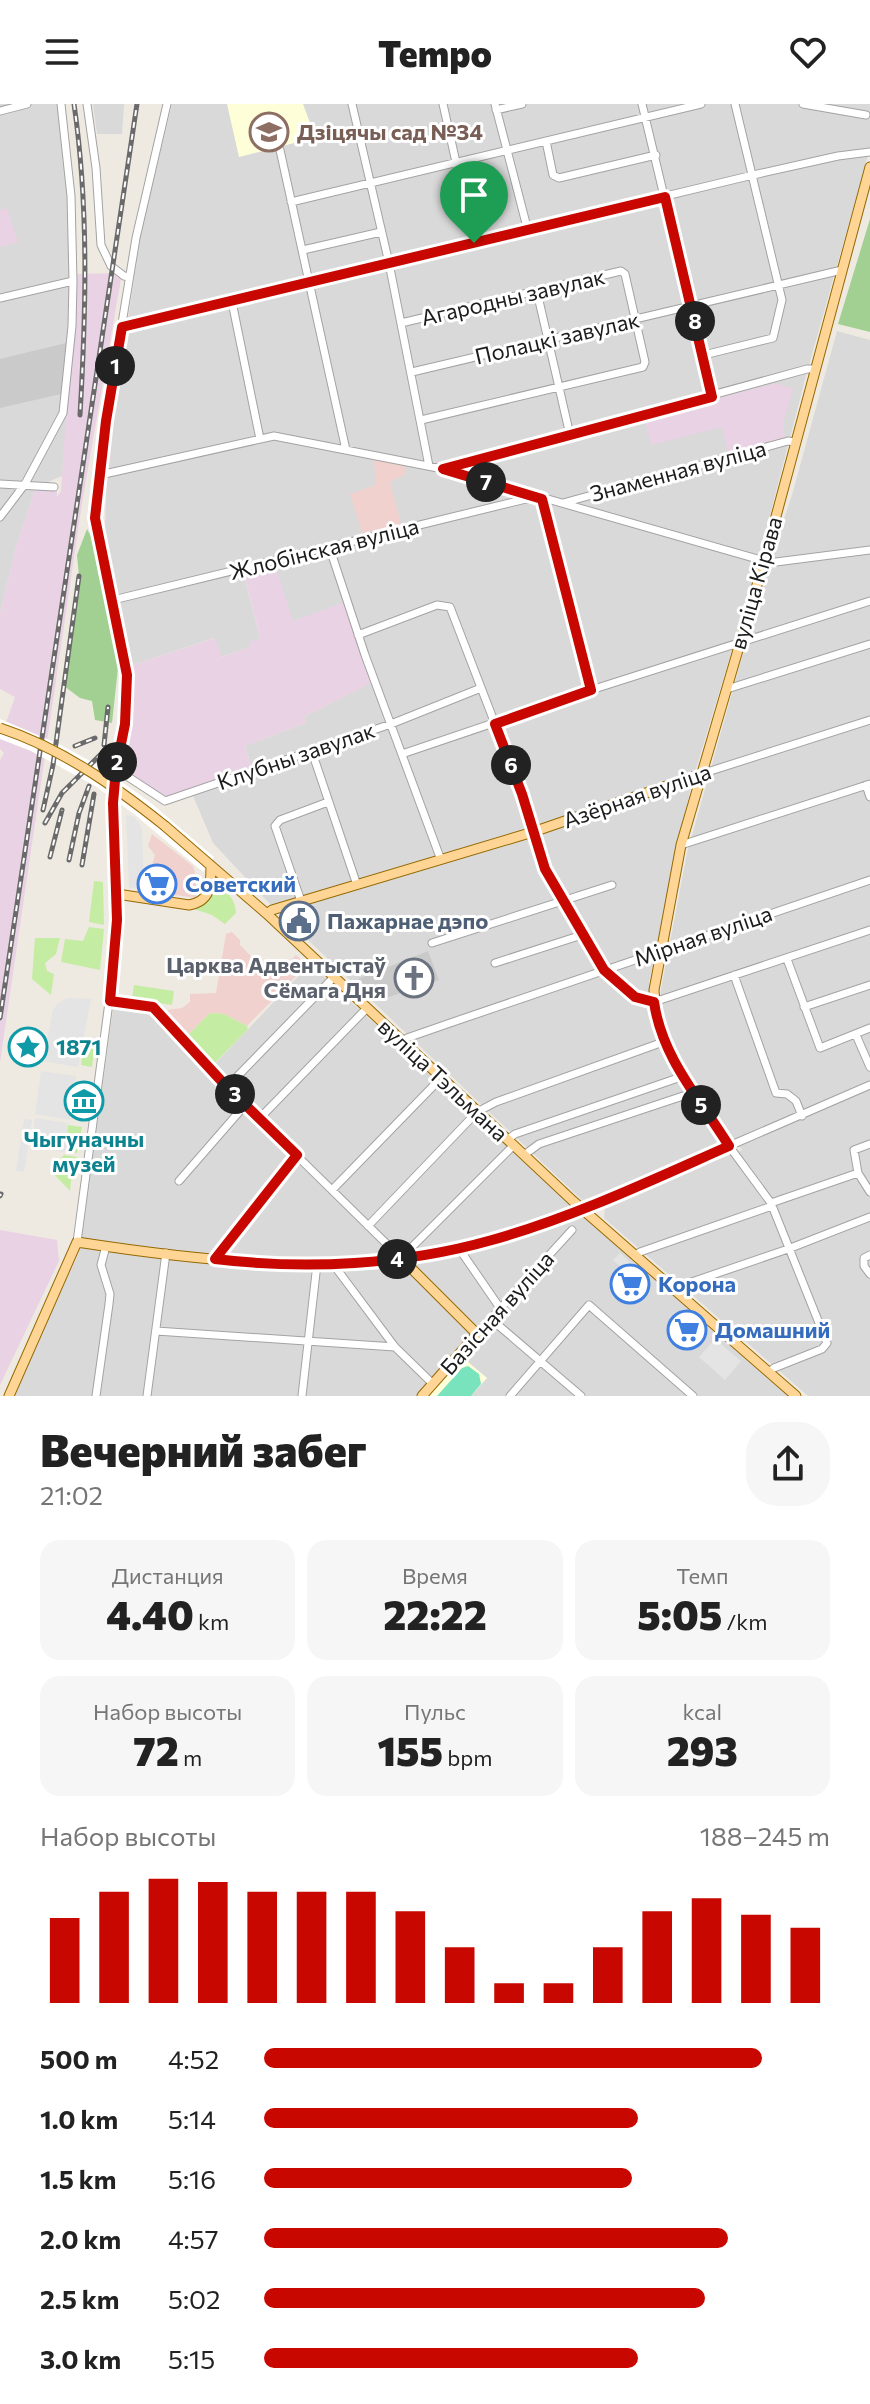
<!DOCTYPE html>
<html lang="ru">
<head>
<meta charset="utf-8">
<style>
	body { margin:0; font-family:Commissioner,sans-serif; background:#f6f6f6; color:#222; height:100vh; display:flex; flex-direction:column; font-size:30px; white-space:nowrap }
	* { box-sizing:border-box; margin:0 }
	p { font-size:26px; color:#767676 }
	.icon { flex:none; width:44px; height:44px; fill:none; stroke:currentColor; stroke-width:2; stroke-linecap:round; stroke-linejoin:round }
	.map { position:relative; height:1292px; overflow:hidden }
	.panel { display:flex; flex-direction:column; background:#fff; flex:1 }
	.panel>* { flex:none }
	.pin { position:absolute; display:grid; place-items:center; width:68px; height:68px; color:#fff; margin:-82px -34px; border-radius:50% 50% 50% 0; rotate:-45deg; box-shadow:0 0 8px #0007 }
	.pin .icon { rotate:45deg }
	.km { position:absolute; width:40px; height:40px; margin:-20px; border-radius:50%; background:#222; color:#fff; font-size:22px; line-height:40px; text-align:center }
	.round { display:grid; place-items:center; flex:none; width:84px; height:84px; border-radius:32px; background:#f6f6f6 }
	.overview { display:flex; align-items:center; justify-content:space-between; height:136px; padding:0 40px }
	h1 { font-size:44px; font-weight:800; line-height:60px }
	.stats { display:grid; grid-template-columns:repeat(3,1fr); gap:12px; height:136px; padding:8px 40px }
	.stats div { display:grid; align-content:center; border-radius:20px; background:#f6f6f6; text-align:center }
	.stats b { font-size:40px; font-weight:800 }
	.stats small { font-size:22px; font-weight:400 }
	.stats p { font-size:22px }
	.chart { height:224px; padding:16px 40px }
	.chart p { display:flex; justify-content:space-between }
	.chart svg { width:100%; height:144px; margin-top:8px; stroke:#c80800; stroke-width:6 }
	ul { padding:0 40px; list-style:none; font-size:26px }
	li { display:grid; grid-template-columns:128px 96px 1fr; align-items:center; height:60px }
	li i { height:20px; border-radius:10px; background:#c80800 }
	header { display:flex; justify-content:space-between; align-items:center; height:104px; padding:0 40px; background:#fff; font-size:36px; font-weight:800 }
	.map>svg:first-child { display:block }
</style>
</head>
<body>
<header><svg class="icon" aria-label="menu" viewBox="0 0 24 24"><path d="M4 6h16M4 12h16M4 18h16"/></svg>Tempo<svg class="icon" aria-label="heart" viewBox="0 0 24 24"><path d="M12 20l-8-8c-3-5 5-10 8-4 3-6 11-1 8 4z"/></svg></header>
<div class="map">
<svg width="870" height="1292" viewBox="0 0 870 1292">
	<rect width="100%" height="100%" fill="#eeeae1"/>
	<path fill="#dad9d9" d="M0 0H58L67 85 69 172V217L61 290 67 311 62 372 36 383 17 439 0 509Z
		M93 0H124L122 30H97Z
		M172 0H870V44L806 272 755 469 691 682 649 878 650 909 675 970 718 1031 716 1042 583 1097 270 800 213 739 191 687 252 664 245 642 306 619 304 613 370 579 292 517 244 471 259 530V535L251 543 221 553 214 534 133 561 105 425 107 355 141 129Z
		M837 227 870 236V1292H808L604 1114 605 1101 742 1046 688 972 672 937 660 900 661 885 687 749 766 468 792 391Z
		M310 860 588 1116 789 1292H12L79 1149 114 899 152 906 209 966Z"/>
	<path fill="#f1d1ce" d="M374 355 404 360 406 370 390 378 401 420 362 429 350 390 376 381Z
		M152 730 193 762 196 772V794L161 789 165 774 161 773 162 769 151 765 155 751 148 742Z
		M232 828 240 836V841L273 874 296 851 307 861 247 922 224 910 210 909 186 933 160 907 182 904 190 898V890L216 889 226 830Z"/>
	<path fill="#e8d2e3" d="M7 104 18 138 0 143V106Z
		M122 169 82 399 0 958V656L4 649 0 645V636L15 593 0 585V509L17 439 36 383 57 386V393L61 387 75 170Z
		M776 279 793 285 783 320 785 337 729 353 722 323 651 341 644 314Z
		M276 463 293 517 345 498 371 579 304 613 306 619 245 642 252 665 171 694H164L118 665 133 603V561L215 534 222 553 250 543 249 538 259 535V529L244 470Z
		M0 1126 57 1136 59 1157 0 1281Z"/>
	<path fill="#feffd9" d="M227 0H303L310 19 302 21 306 36 239 53Z
		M462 1253 487 1274 471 1292H427Z"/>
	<path fill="#cacaca" d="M66 239 61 290 0 304V255Z
		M428 847 439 876 380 896 358 875Z"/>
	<path fill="#c4eca3" d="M94 777 103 778 104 821 89 818Z
		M216 779C227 788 235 794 236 809L225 820 212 811 194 805 205 799Z
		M89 823 104 825 100 866 61 858 65 835 83 837Z
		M35 834H60L56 850 45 859 47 867 54 870 51 891 32 875Z
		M134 881 174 887 172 901 132 895Z
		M210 909 224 910 247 922 248 925 212 962 186 933Z
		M85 934 95 936 92 963 81 961Z
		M68 1021 82 1023 77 1049 67 1047 73 1035 67 1028Z
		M64 1051 77 1053 75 1066 72 1067 70 1087 50 1066Z"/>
	<path fill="#a2d093" d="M870 115V228L838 220Z
		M87 425 97 443 118 564 112 619 95 616 92 597 80 594 64 582 79 472 77 451Z"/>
	<path fill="#79e3be" d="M468 1262 479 1270 481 1280 471 1292H437L462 1264Z"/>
	<path fill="#e4e4e4" d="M126 711 134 713 142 723 144 783 129 784Z
		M68 894 91 895 78 963 43 957 53 906 58 899Z
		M41 967 76 972 70 1016 35 1010Z
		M35 1014 68 1019 67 1028 73 1031 74 1043 69 1042 65 1048 31 1043Z
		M24 1015 32 1016 24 1068 16 1067Z
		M620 1149 652 1177 646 1185 613 1156Z
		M715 1235 741 1257 725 1276 699 1253Z"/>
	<path fill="#fff" d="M0 615 59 640 101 663 151 699 214 753 203 768 134 710 95 682 31 647 0 635Z"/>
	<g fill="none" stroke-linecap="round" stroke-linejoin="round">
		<g stroke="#a3a3a3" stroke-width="9">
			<path id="minor" d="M87 0 96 64 101 141 111 162 124 172 129 173
				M352 0 389 159 429 362
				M443 0 474 139
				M495 0 528 127
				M642 0 712 293
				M803 0 866 11
				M496 6 522 0
				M0 7 27 0
				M546 37 553 71 559 74 656 51
				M280 46 346 346
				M291 98 701 0
				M303 146 381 128
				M537 188 570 331
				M0 194 73 177
				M232 198 260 335
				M401 219 621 167 625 170 645 258 643 263 421 316
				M122 223 753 71 838 52 870 48
				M704 251 773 234 782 196 735 0
				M412 268 842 166
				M445 364 807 265H815
				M100 371 274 332 443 365 764 457 776 458 870 446
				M0 380 54 383
				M542 395 591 586
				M563 399 788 337 795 338
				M0 413 25 380 63 309 72 222 73 177 71 92 61 0
				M330 445 365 551 441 756
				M113 496 534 393
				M358 531 437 501 450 503 522 690 545 765 604 866 635 893 654 898 870 826
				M727 585 870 540
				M312 648 357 781
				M402 650 591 586 870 497
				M116 665 165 697 391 620 481 584
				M701 670 870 616
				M866 681 870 693
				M681 741 870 680
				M301 797 275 722 280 716 328 698
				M432 839 612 781
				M787 855 820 944 870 924
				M495 859 585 830
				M734 871 776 989 787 990 796 997 802 1012
				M110 897 153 903 227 983 401 1154 513 1042
				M804 903 870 881
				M856 931 870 963
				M403 939 407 934 453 918 870 776
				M227 983 333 874
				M259 1015 366 905
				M507 1036 515 1030 681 973
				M524 1051 539 1040 692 989
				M858 1069 870 1088
				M179 1077 246 1000
				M332 1086 441 974
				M771 1099 858 1069 854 1046 870 1040
				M368 1122 477 1008 496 998 666 937
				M77 1138 114 861 117 802 113 699 116 665 125 620 127 571 95 414 106 317 136 134 167 0
				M458 1143 500 1204
				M870 1151 864 1154V1162L870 1170
				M635 1152 640 1148 772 1102
				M215 1155 297 1051
				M333 1160 395 1243 433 1280
				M675 1187 680 1182 788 1145 870 1113
				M491 1215 581 1292
				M156 1227 395 1243
				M477 1230 572 1126
				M769 1268 774 1264 822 1245 827 1239 771 1099 729 1042 870 981
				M96 1292 109 1200 110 1190 101 1161 106 1142
				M147 1292 166 1149
				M302 1292 317 1160
				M510 1292 589 1201 693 1292"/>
		</g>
		<g stroke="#946900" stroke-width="11">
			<path id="major" d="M165 722 267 810 573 1097 796 1292
				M117 790 189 801C211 797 211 781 211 762
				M267 810 272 806 533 728 701 670
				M401 1154 477 1230 422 1292
				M9 1292 77 1138C213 1159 357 1175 492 1136 574 1113 652 1076 729 1042L677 966 656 911 654 886 681 741 764 457 870 63"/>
		</g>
		<use href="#minor" stroke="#fff" stroke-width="7"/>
		<use href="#major" stroke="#ffd595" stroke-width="9"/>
		<g stroke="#6a6a6a" stroke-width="5">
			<path id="rail" d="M74 0C89 104 86 207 80 311
				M104 641 108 603
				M75 642 95 634
				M43 706 53 661 79 472
				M45 719 62 689 104 647
				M50 753 62 706
				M69 756 79 709 89 682
				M82 761 94 690
				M0 914 137 0
				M0 1092 1 1090"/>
		</g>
		<use href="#rail" stroke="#fff" stroke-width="2" stroke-dasharray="6" stroke-linecap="butt"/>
		<g stroke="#946900" stroke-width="11" stroke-linecap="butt">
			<path id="major-bridge" d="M0 624C61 644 115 682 165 722"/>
		</g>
		<use href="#major-bridge" stroke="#ffd595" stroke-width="9"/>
	</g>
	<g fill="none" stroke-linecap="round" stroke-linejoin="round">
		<g stroke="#fff" stroke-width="16">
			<path id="route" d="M665 93 712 293 443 365 542 395 591 586 495 620 522 690 545 765 604 866 635 893 654 898C662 954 700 995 729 1042 652 1076 574 1113 492 1136 404 1161 306 1166 215 1155L297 1051 227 983 153 903 110 897 117 816 113 699 116 665 125 620 127 571 95 414 106 317 122 223Z"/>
		</g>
		<use href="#route" stroke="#c80800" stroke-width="10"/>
	</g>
	<defs>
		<g id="school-ring" transform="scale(2)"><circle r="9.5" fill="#fff" stroke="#8d6e63" stroke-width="1.5"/><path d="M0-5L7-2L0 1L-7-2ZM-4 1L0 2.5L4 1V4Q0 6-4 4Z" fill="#8d6e63"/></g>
		<g id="supermarket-ring" transform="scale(2)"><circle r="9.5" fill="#fff" stroke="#3f7fe0" stroke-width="1.5"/><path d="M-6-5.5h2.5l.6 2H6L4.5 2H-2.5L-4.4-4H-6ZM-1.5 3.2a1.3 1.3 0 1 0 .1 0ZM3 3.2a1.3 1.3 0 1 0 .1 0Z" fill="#3f7fe0"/></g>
		<g id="civic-ring" transform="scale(2)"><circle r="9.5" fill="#fff" stroke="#5c6f8a" stroke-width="1.5"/><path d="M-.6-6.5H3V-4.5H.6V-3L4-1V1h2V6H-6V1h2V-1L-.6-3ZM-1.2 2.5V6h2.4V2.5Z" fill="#5c6f8a"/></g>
		<g id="church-ring" transform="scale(2)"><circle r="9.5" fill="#fff" stroke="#6b7280" stroke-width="1.5"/><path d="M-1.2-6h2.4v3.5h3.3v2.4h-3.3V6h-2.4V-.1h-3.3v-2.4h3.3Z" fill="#6b7280"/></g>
		<g id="sight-ring" transform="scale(2)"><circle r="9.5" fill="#fff" stroke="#0f9aa8" stroke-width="1.5"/><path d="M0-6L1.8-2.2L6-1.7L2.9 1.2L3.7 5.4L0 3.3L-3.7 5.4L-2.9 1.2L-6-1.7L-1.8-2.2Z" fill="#0f9aa8"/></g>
		<g id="museum-ring" transform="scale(2)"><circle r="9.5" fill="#fff" stroke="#0f9aa8" stroke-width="1.5"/><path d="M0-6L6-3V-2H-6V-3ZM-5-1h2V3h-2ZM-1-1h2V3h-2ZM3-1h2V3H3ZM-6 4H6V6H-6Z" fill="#0f9aa8"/></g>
	</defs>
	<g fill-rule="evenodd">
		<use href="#school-ring" x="269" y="28"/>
		<use href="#supermarket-ring" x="157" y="780"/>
		<use href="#civic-ring" x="299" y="817"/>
		<use href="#church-ring" x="414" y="874"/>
		<use href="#sight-ring" x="28" y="943"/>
		<use href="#museum-ring" x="84" y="997"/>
		<use href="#supermarket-ring" x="630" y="1180"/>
		<use href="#supermarket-ring" x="687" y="1226"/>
	</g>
	<g text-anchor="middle" stroke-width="6" stroke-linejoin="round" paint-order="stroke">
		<g font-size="22" font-weight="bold" fill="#785e54" stroke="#fff" text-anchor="start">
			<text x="297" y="36">Дзіцячы сад №34</text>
		</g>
		<g font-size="22" fill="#1c1c1c" stroke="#fff">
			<text transform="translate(513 193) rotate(-13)" y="8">Агародны завулак</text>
			<text transform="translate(557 234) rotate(-13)" y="8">Полацкі завулак</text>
			<text transform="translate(678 367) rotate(-15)" y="8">Знаменная вуліца</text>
			<text transform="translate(324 445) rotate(-14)" y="8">Жлобінская вуліца</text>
			<text transform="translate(756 479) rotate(-74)" y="8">вуліца Кірава</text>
			<text transform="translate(296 652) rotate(-19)" y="8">Клубны завулак</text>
			<text transform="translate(637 692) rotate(-19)" y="8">Азёрная вуліца</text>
			<text transform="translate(703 832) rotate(-19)" y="8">Мірная вуліца</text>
			<text transform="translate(443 976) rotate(43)" y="8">вуліца Тэльмана</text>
			<text transform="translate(497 1209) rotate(-48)" y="8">Базісная вуліца</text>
		</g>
		<g font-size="22" font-weight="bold" fill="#366cbe" stroke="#fff" text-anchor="start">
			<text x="185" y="788">Советский</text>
			<text x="658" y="1188">Корона</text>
			<text x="715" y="1234">Домашний</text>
		</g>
		<g font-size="22" font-weight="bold" fill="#4e5e75" stroke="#fff" text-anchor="start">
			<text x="327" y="825">Пажарнае дэпо</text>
		</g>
		<g font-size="22" font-weight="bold" fill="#5b616d" stroke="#fff" text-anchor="end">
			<text x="386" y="869">Царква Адвентыстаў<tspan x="386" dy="25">Сёмага Дня</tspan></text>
		</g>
		<g font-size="22" font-weight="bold" fill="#0d838f" stroke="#fff" text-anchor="start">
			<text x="56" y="951">1871</text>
			<text x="84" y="1043" text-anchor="middle">Чыгуначны<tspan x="84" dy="25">музей</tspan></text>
		</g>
	</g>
</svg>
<div class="pin" style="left:474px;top:139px;background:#1e9e55"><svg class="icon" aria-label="arrive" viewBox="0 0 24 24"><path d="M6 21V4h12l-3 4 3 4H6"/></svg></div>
<b class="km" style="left:115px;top:262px">1</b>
<b class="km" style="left:117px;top:658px">2</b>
<b class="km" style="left:235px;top:990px">3</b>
<b class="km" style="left:397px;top:1155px">4</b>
<b class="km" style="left:701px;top:1001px">5</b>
<b class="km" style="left:511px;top:661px">6</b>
<b class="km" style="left:486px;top:378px">7</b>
<b class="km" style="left:695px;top:217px">8</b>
</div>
<section class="panel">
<div class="overview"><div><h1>Вечерний забег</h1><p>21:02</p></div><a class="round"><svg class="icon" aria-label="share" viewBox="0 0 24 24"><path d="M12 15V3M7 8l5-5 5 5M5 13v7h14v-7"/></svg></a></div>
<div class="stats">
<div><p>Дистанция</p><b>4.40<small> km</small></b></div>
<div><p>Время</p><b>22:22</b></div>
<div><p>Темп</p><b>5:05<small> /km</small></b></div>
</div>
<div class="stats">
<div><p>Набор высоты</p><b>72<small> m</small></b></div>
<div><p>Пульс</p><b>155<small> bpm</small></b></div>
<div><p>kcal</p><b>293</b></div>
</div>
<div class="chart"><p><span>Набор высоты</span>188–245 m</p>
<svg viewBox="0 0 160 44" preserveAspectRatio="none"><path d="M5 44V18M15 44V10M25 44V6M35 44V7M45 44V10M55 44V10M65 44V10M75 44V16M85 44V27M95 44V38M105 44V38M115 44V27M125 44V16M135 44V12M145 44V17M155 44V21"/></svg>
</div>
<ul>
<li><b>500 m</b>4:52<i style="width:88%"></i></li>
<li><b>1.0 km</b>5:14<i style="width:66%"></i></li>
<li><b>1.5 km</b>5:16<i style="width:65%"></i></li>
<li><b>2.0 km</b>4:57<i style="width:82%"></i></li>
<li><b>2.5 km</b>5:02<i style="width:78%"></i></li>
<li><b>3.0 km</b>5:15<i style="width:66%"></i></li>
</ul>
</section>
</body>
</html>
